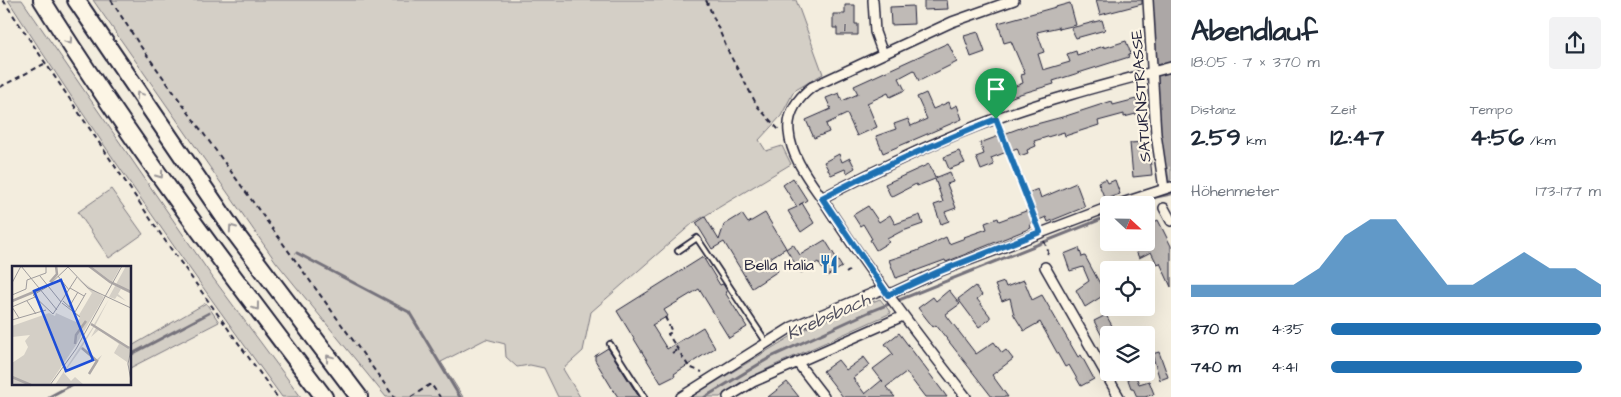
<!DOCTYPE html>
<html lang="de">
<head>
<meta charset="utf-8">
<style>
	body { margin:0; font-family:"Architects Daughter",sans-serif; background:#f2f2f3; color:#1f2937; height:100vh; display:flex; flex-direction:column; font-size:19px; white-space:nowrap }
	* { box-sizing:border-box; margin:0 }
	p { font-size:16px; color:#747a83 }
	.icon { flex:none; width:28px; height:28px; fill:none; stroke:currentColor; stroke-width:2; stroke-linecap:round; stroke-linejoin:round }
	.map { position:relative; flex:1; overflow:hidden }
	.sheet { display:flex; flex-direction:column; background:#fff; width:450px }
	.sheet>* { flex:none }
	.needle { width:32px; rotate:112deg }
	.controls { position:absolute; left:1100px; top:196px; display:grid; gap:10px }
	.controls a { display:grid; place-items:center; width:55px; height:55px; border-radius:5px; background:#fff; box-shadow:0 5px 20px #0002; font-size:25px }
	.pin { position:absolute; display:grid; place-items:center; width:42px; height:42px; color:#fff; margin:-51px -21px; border-radius:50% 50% 50% 0; rotate:-45deg; box-shadow:0 0 5px #0007 }
	.pin .icon { rotate:45deg }
	.round { display:grid; place-items:center; flex:none; width:52px; height:52px; border-radius:5px; background:#f2f2f3 }
	.summary { display:flex; align-items:center; justify-content:space-between; height:85px; padding:0 20px }
	h1 { font-size:28px; font-weight:800; line-height:38px }
	.figures { display:grid; grid-template-columns:repeat(3,1fr); gap:8px; height:85px; padding:5px 20px }
	.figures div { display:grid; align-content:center }
	.figures b { font-size:25px; font-weight:800 }
	.figures small { font-size:14px; font-weight:400 }
	.figures p { font-size:14px }
	.chart { height:140px; padding:10px 20px }
	.chart p { display:flex; justify-content:space-between }
	.chart svg { width:100%; height:90px; margin-top:5px; fill:#1f6fb2; opacity:.7 }
	ul { padding:0 20px; list-style:none; font-size:16px }
	li { display:grid; grid-template-columns:80px 60px 1fr; align-items:center; height:38px }
	li i { height:12px; border-radius:6px; background:#1f6fb2 }
	main { display:flex; flex:1; min-height:0 }
	.map>svg:first-child { display:block }
</style>
</head>
<body>
<main>
<div class="map">
<svg width="1171" height="397" viewBox="0 0 1171 397">
	<rect width="100%" height="100%" fill="#f3edde"/>
	<filter id="ink" filterUnits="userSpaceOnUse"><feTurbulence type="fractalNoise" baseFrequency=".02" numOctaves="2"/><feDisplacementMap in="SourceGraphic" scale="10" xChannelSelector="R" yChannelSelector="G"/><feConvolveMatrix kernelMatrix="1 2 1 2 8 2 1 2 1" color-interpolation-filters="sRGB"/></filter>
	<g filter="url(#ink)">
		<path fill="#d4cfc6" stroke="#7b7880" d="M8 0H22L213 278 301 397H282C187 267 95 135 8 0Z
			M93 0H796L823 74 794 91 781 116 759 140 766 151 782 146 791 164 693 223 591 312 583 351 563 369 580 397H558L544 368 530 365 517 367 506 357 505 344 486 339 441 362 463 397H386L276 262Z
			M1156 0H1171V59L1158 63Z
			M1171 74V180L1169 181 1156 78Z
			M111 189 143 234 109 258 78 212Z
			M880 299 891 313 775 365 741 382 720 397H691L795 334 813 325Z
			M206 303 219 322 130 368V347Z"/>
		<g fill="none" stroke-linecap="round" stroke-linejoin="round">
			<path stroke="#75727b" stroke-width="3" d="M1136 205 1156 197 1171 194
				M297 253 409 312 460 397
				M130 355 209 313
				M49 397 75 383
				M705 397 771 357 869 312 1109 216"/>
			<path stroke="#aca7a6" stroke-width="20" d="M1164 0 1166 83 1171 157"/>
		</g>
		<path fill="#bfbab6" stroke="#22223b" d="M924 0H947L948 9 924 10Z
			M1096 0H1142V4L1100 15Z
			M1070 3 1076 25 1059 29V27L1037 32 1044 52 1038 54 1043 70 1070 62 1067 54 1076 51 1077 55 1104 46V48L1126 41 1131 54 1128 55 1129 57 1053 81 1054 84 1020 94 989 106 983 90 1004 82 1006 90 1023 83 1021 75 1025 74 1011 41 1004 43 998 23Z
			M845 5H855V24H858V35H837V28H833V14H845Z
			M913 6 914 24 891 25 890 7Z
			M1102 20 1105 30 1076 38 1071 28Z
			M978 32 985 52 971 57 964 36Z
			M948 43 957 62 919 81 914 70 899 78 905 90 890 97 888 93 867 103 877 127 857 136 847 114 826 124 829 132 814 138 806 120 831 109 826 98 839 93 842 101 858 94 854 86Z
			M926 93 933 109 949 102 951 108 957 105 962 119 883 153 876 136 896 129 894 124 908 119 911 126 927 119 917 97Z
			M1136 99 1140 113 1124 117V114L1098 121 1099 125 1065 136 1064 132 1034 141 1036 146 1027 150 1028 153 1020 156 1017 148 991 158 994 165 981 170 976 157 984 154 980 143 1028 125 1029 126 1066 116 1112 101 1113 105Z
			M1146 142 1148 157H1150L1152 175 1133 177 1130 143Z
			M959 151 965 163 949 169 944 157Z
			M839 154 842 162 850 158 855 168 847 173 845 169 831 175 824 162Z
			M929 164 935 178 950 172 953 182 947 184 956 208 945 212 949 221 941 224 934 205 943 202 935 179 917 186 916 184 891 197 885 184Z
			M793 178 807 200 799 205 802 203 814 223 801 232 788 211 797 207 783 185Z
			M1106 179 1108 183 1115 180 1120 194 1105 199 1098 182Z
			M1076 183 1085 207 1048 222 1046 217 1030 224 1031 228 946 262 945 260 896 278 889 260 917 251 946 237 949 244 965 238 964 237 987 229 985 223 998 218 999 221 1034 208 1028 193 1038 189 1041 198Z
			M868 206 879 222 890 215 895 224 920 215 923 224 900 232 887 239 889 242 876 250 870 240 872 239 863 224 860 226 853 215Z
			M765 213 786 248 770 258 778 271 752 288 724 242 712 249 696 223 705 217 719 240 724 225 742 214 748 223Z
			M1158 220 1171 246V287L1160 263 1157 264 1151 252 1139 258 1135 249 1151 241 1146 230V226Z
			M825 240 842 267 827 276 818 262 801 273 786 249 793 244 800 255Z
			M1079 248 1082 257 1085 256 1104 291 1109 289V311L1101 297 1085 307 1076 290 1089 281 1083 267 1070 271 1064 254Z
			M703 257 720 285 723 284 727 291 726 294 747 327 729 338 699 289 664 310 668 316 652 325 667 349 703 327 715 348 680 370 674 374 675 376 661 383 617 311Z
			M1024 280 1032 300 1042 295 1078 357 1081 355 1094 379 1081 386 1069 365 1065 367 1040 322 1024 331 1014 315 1010 298 1002 301 995 285 1004 282 1006 287Z
			M975 286 982 295 977 299 990 316V319L979 327 958 299Z
			M949 290 960 304 946 314 947 316 976 354 994 342 1002 353 1006 350 1013 359 992 375 1008 397H992L936 325 933 327 918 308 933 297 936 301Z
			M1106 315 1115 331 1103 338 1094 321Z
			M899 333 947 397H925L906 372 886 387 895 397H843L823 371 838 360 846 370 864 357 870 365 853 378 865 394 882 380 883 382 873 369 893 354 885 344Z
			M608 348 639 397H618L612 388 595 360V356Z
			M1159 352 1168 377 1160 380 1152 354Z
			M1135 374 1139 384 1149 381 1154 394 1145 397H1137L1133 388H1131L1127 377Z
			M787 382 799 397H768Z"/>
		<g fill="none" stroke-linecap="round" stroke-linejoin="round">
			<g stroke="#22223b" stroke-width="8">
				<path id="service" d="M678 251 697 238 767 343
					M610 344 644 397"/>
			</g>
			<g stroke="#22223b" stroke-width="12">
				<path id="minor" d="M873 0 875 32 883 54
					M1148 0 1156 134 1164 189
					M822 198C878 169 935 141 995 119 1053 98 1112 83 1171 67
					M1116 205 1171 187
					M1164 208 1171 221
					M1045 267 1119 397
					M888 295 938 272 1109 207
					M797 362 824 397
					M681 397 792 327 883 289
					M728 397 753 382 903 316
					M966 397C917 334 868 270 825 203 811 182 791 158 789 132 787 113 798 98 812 87L952 22 1014 0"/>
			</g>
			<g stroke="#22223b" stroke-width="20">
				<path id="motorway" d="M42 0C128 138 226 268 324 397
					M76 0 235 233 359 397"/>
			</g>
			<path stroke="#22223b" stroke-width="2" stroke-dasharray="5 4" stroke-linecap="butt" d="M3 0 166 242 277 397
				M111 0 139 44 206 137 394 397
				M706 0 730 55 758 107 779 130
				M0 87 44 64
				M999 127 1038 225
				M1044 241 1048 251 1047 258
				M846 273 849 271
				M665 317 672 332 668 334 689 367 702 372
				M672 353 677 350
				M411 397 431 384 440 397"/>
			<use href="#service" stroke="#fcf5e5" stroke-width="4.5"/>
			<use href="#minor" stroke="#fcf5e5" stroke-width="9"/>
			<use href="#motorway" stroke="#fcf5e5" stroke-width="16"/>
		</g>
		<defs><path id="oneway-chevron" d="M-2-3.5L2.5 0L-2 3.5" fill="none" stroke-width="1.6" stroke-linecap="round" stroke-linejoin="round" transform="scale(1.25)"/></defs>
		<g stroke="#9a9698">
			<use href="#oneway-chevron" transform="translate(69 41) rotate(56)"/>
			<use href="#oneway-chevron" transform="translate(139 95) rotate(-124)"/>
			<use href="#oneway-chevron" transform="translate(160 175) rotate(55)"/>
			<use href="#oneway-chevron" transform="translate(232 228) rotate(-125)"/>
			<use href="#oneway-chevron" transform="translate(256 307) rotate(53)"/>
			<use href="#oneway-chevron" transform="translate(329 358) rotate(-127)"/>
		</g>
	</g>
	<g fill="none" stroke-linecap="round" stroke-linejoin="round" filter="url(#ink)">
		<g stroke="#fff" stroke-width="10">
			<path id="route" d="M996 119 1040 232 938 272 888 295 822 198C879 168 936 143 996 119Z"/>
		</g>
		<use href="#route" stroke="#1f6fb2" stroke-width="6"/>
	</g>
	<defs>
		<g id="restaurant-bare" transform="scale(1.5)"><path d="M-5-6h1v4h1v-4h1v4h1v-4h1v5L-1.5 .5V6h-2V.5L-5-1ZM5-6V6H3V1.5H1.5Q1.5-4 5-6Z" fill="#1f6fb2" stroke="#fcf5e5" stroke-width="2.5" paint-order="stroke"/></g>
	</defs>
	<g fill-rule="evenodd">
		<use href="#restaurant-bare" x="829" y="264"/>
	</g>
	<g text-anchor="middle" stroke-width="4.5" stroke-linejoin="round" paint-order="stroke">
		<g font-size="14" fill="#49485a">
			<text x="845" y="31">1</text>
		</g>
		<g font-size="16" fill="#22223b" stroke="#fcf5e5">
			<text transform="translate(1140 96) rotate(-94)" y="6">SATURNSTRASSE</text>
		</g>
		<g font-size="16" fill="#22223b" stroke="#fcf5e5" text-anchor="end">
			<text x="814" y="270">Bella Italia</text>
		</g>
		<g font-size="18" font-style="italic" fill="#525160" stroke="#fcf5e5">
			<text transform="translate(828 316) rotate(-24)" y="6">Krebsbach</text>
		</g>
	</g>
	<g transform="translate(12 266)">
		<rect width="119" height="119" fill="#f3edde"/>
		<path d="M79 0H109L100 16ZM114 0 119 2V28L109 23 106 28 114 35 105 30 103 33 97 31ZM65 12 92 31 64 79 37 119H0V97L12 89 16 81 13 75 18 69 0 71V60L37 47 43 50 44 47 64 56 68 52 60 44 67 49 80 27ZM97 33 83 60 109 78 119 81 115 101V96L102 87 107 78 87 64 79 71 84 62 81 60ZM81 61H82L70 81 84 94 90 89 82 102 84 95 69 83 52 107 59 115 63 111 72 119H43Z" fill="#d4cfc6"/>
		<path fill="none" stroke="#aca7a6" stroke-width="2.5" d="M77 0 98 16 119 26M38 16 45 8 44 0M0 35 29 23M79 58 117 82M63 78 64 69 74 55M70 82 85 95 77 108M0 111 19 119"/>
		<path fill="none" stroke="#9f9c9d" stroke-width="1" d="M9 0 45 44M55 0 76 22 119 42M28 10 49 36M46 10 57 24M0 17 9 0M36 20 56 1M35 21 21 29 41 48 65 11M58 22 72 30M0 29 14 23 15 14 34 7V0M15 35 24 48M51 35 63 46 74 27M50 37 68 51M57 41 66 26M7 52 0 41 23 31M0 54 34 44M119 83 116 98 119 115M38 119 64 83 110 0"/>
		<path fill="#1d4ed8" fill-opacity="0.15" stroke="#1d4ed8" stroke-width="2.5" d="M49 14 81 94 54 105 22 25Z"/>
		<rect width="119" height="119" fill="none" stroke="#22223b" stroke-width="2.5"/>
	</g>
</svg>
<div class="controls">
<a><svg class="needle" viewBox="-14 -14 28 28"><path d="M0-13l5 13h-10z" fill="#e53935"/><path d="M0 13l5-13h-10z" fill="#747a83"/></svg></a>
<a><svg class="icon" aria-label="locate" viewBox="0 0 24 24"><circle cx="12" cy="12" r="6"/><path d="M12 2v4M12 18v4M2 12h4M18 12h4"/></svg></a>
<a><svg class="icon" aria-label="layers" viewBox="0 0 24 24"><path d="M12 4l9 5-9 5-9-5zM3 14l9 5 9-5"/></svg></a>
</div>
<div class="pin" style="left:996px;top:119px;background:#1e9e55"><svg class="icon" aria-label="arrive" viewBox="0 0 24 24"><path d="M6 21V4h12l-3 4 3 4H6"/></svg></div>
</div>
<section class="sheet">
<div class="summary"><div><h1>Abendlauf</h1><p>18:05 · 7 × 370 m</p></div><a class="round"><svg class="icon" aria-label="share" viewBox="0 0 24 24"><path d="M12 15V3M7 8l5-5 5 5M5 13v7h14v-7"/></svg></a></div>
<div class="figures">
<div><p>Distanz</p><b>2.59<small> km</small></b></div>
<div><p>Zeit</p><b>12:47</b></div>
<div><p>Tempo</p><b>4:56<small> /km</small></b></div>
</div>
<div class="chart"><p><span>Höhenmeter</span>173–177 m</p>
<svg viewBox="0 0 160 44" preserveAspectRatio="none"><path d="M0 44V38L10 38L20 38L30 38L40 38L50 30L60 14L70 6L80 6L90 22L100 38L110 38L120 30L130 22L140 30L150 30L160 38V44z"/></svg>
</div>
<ul>
<li><b>370 m</b>4:35<i style="width:100%"></i></li>
<li><b>740 m</b>4:41<i style="width:93%"></i></li>
</ul>
</section>
</main>
</body>
</html>
